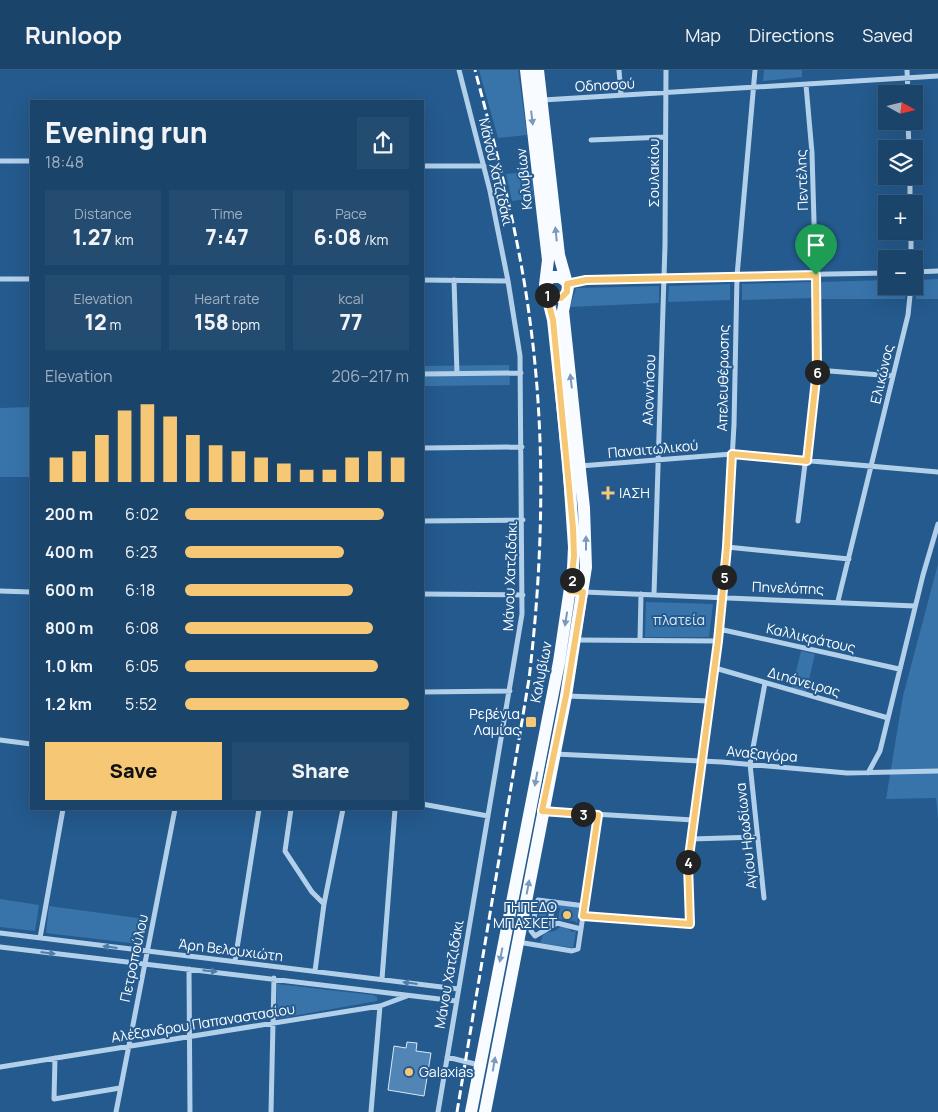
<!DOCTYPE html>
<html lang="en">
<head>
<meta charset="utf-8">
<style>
	body { margin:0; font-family:Manrope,sans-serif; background:#244b70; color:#f1f3f6; height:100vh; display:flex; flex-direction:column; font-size:19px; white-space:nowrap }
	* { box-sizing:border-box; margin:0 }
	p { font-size:16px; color:#a0b0c1 }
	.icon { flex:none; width:28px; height:28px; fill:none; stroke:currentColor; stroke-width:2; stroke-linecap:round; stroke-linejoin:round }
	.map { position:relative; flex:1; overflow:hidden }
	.sheet { position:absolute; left:30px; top:30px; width:394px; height:710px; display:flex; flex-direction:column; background:#1b446a; border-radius:0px; box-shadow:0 5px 20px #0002,0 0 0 1px #395c7e }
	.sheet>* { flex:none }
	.needle { width:32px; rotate:98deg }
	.fabs { position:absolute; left:878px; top:15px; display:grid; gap:10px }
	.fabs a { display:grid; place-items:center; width:45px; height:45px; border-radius:0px; background:#1b446a; box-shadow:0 5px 20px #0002,0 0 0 1px #395c7e; font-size:25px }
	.pin { position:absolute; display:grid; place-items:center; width:42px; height:42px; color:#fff; margin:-51px -21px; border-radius:50% 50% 50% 0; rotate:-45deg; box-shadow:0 0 5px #0007 }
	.pin .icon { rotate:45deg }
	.km { position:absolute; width:25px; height:25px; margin:-12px; border-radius:50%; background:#222; color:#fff; font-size:14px; line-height:25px; text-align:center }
	.round { display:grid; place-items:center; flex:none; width:52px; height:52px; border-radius:0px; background:#244b70 }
	.overview { display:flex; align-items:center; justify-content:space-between; height:85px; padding:0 15px }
	h1 { font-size:28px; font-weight:800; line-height:38px }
	.figures { display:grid; grid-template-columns:repeat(3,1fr); gap:8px; height:85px; padding:5px 15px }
	.figures div { display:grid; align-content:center; border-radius:0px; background:#244b70; text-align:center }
	.figures b { font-size:21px; font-weight:800 }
	.figures small { font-size:14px; font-weight:400 }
	.figures p { font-size:14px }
	.chart { height:140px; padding:10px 15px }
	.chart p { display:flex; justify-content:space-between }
	.chart svg { width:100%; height:90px; margin-top:5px; stroke:#f6c876; stroke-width:6 }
	.cta { display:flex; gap:10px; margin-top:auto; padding:10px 15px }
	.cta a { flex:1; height:58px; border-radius:0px; background:#f6c876; color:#111; font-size:20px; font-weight:800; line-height:58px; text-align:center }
	.cta a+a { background:#244b70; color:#f1f3f6 }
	ul { padding:0 15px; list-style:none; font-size:16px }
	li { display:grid; grid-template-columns:80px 60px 1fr; align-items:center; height:38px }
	li i { height:12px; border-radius:6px; background:#f6c876 }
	header { display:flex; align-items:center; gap:30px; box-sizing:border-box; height:70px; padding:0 25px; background:#1b446a; border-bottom:1px solid #395c7e }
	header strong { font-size:24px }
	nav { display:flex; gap:28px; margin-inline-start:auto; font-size:18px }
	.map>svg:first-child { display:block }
</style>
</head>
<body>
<header>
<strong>Runloop</strong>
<nav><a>Map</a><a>Directions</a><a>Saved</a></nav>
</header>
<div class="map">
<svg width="938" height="1042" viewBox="0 0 938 1042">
	<rect width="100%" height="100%" fill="#245a8d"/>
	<path fill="#3874aa" d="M479 0H518L527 65 498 68Z
		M764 0H802V7L763 11Z
		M531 102 534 128 512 131 506 104Z
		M938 209V229H916V210Z
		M886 210V216H905V229H821L820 212Z
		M812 212 813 228 742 230V214Z
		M730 214V230L668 232 669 216Z
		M659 216V233L570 237 576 218Z
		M509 295 510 315 423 316 422 296Z
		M31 337V407H0V338Z
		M938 494V749L936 728 886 729 903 626Z
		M646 532 713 534 709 567H645Z
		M801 581 815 584 806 622 792 618Z
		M0 829 39 835 35 861 0 857Z
		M543 833 552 835 546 842V855L540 859 537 857 540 836Z
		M556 834 580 838 577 854 575 851 558 849 560 838 556 837Z
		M49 836 145 849 139 874 46 863Z
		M561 856 567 857 572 862 576 861 573 878 540 873 544 863 555 861Z
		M277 914 373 925 377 927V931L276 949Z"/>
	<path fill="#5085b6" stroke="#d8e9f8" d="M407 972 417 973 416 981 431 983 424 1026 388 1020 394 976 406 978Z"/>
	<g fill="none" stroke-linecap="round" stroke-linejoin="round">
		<path stroke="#b3d0eb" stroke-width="5" d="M619 0 621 25
			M907 0 908 24
			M543 30 938 6
			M908 51 909 79
			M591 70 665 67
			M0 91H31
			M422 96H484
			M910 106V134
			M911 161V189
			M914 202 938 201
			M0 209H31
			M422 210 508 211
			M454 210 457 304
			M567 214 607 208 886 203
			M817 300 893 306
			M422 304 521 303
			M422 378 522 377
			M580 396 732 384 938 402
			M422 451 523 450
			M798 451 818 288 812 83 806 15
			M727 477 849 489
			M0 521 31 522
			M584 522 915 536
			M422 524 523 525
			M654 524 665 175 666 0
			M838 531 908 245 911 216
			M719 559 899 599
			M576 570 718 571
			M640 570 641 524
			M715 598 888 648
			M422 622 510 621
			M566 626 710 631
			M0 670 31 674
			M555 684 722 692 847 703 938 701
			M868 703 880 681 923 505 938 454
			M422 734 488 746
			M291 739 285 781 312 822 324 834
			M544 741 693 750
			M691 769 758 767
			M764 828 750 694 765 613
			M583 846 690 854 688 794 715 598 727 477 734 355 737 206 755 0
			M552 855 551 845 555 832
			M581 859 557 853 535 866 531 861 538 830 585 836
			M0 863 458 919
			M40 868 63 739
			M518 872 572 881 578 879 598 745
			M0 877 456 931
			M235 891 259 739
			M189 899 190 1042
			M315 901 324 834 343 739
			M382 909 395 739
			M447 987 479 995
			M55 988 54 1029 120 1018
			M0 997 380 936 407 926
			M116 1042 175 739
			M271 1042 274 908
			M371 1042 380 936
			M438 1042 522 544 520 286 508 211 490 121 459 0"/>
		<path stroke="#f8fbff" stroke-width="12" d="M526 0 548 190 545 215
			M471 1042 559 592 573 498 574 477 568 390 553 250 545 218 547 210 553 207H560L566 211
			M485 1042 566 626 586 497 584 438 563 241 568 217 559 185 538 0"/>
		<path stroke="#fff" stroke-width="3" stroke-dasharray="9 4" stroke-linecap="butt" d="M457 1042 529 609C543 491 546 369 530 251 519 166 497 83 475 0"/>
	</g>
	<defs><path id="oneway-solid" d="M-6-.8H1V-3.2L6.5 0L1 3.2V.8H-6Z" transform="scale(1.25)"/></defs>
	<g fill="#799abb">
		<use href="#oneway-solid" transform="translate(532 48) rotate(83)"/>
		<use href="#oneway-solid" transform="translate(556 164) rotate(-96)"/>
		<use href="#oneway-solid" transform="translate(571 311) rotate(-97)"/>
		<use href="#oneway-solid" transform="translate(586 473) rotate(-90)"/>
		<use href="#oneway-solid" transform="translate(566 549) rotate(99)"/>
		<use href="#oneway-solid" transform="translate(536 709) rotate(101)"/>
		<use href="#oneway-solid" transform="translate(528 817) rotate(-79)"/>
		<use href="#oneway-solid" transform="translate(501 885) rotate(101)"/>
		<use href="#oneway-solid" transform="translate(494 994) rotate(-80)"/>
	</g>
	<g fill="#4f7da9">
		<use href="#oneway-solid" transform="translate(110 877) rotate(-173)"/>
		<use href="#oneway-solid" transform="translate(48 883) rotate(7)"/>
		<use href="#oneway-solid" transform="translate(210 901) rotate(6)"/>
		<use href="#oneway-solid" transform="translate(410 913) rotate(-173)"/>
	</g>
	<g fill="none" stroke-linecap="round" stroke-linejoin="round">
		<g stroke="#fff" stroke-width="10">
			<path id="route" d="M816 205 817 300 807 391 732 384 727 477 718 571 688 794 690 854 583 846 598 745 542 741 566 626 583 522 570 521 574 486 573 458 553 250 546 223 552 228H561L567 222V214L586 210Z"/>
		</g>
		<use href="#route" stroke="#f6c876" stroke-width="6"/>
	</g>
	<g fill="#f6c876" stroke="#245a8d" stroke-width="2">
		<path d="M605.5 415.5h5v5h5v5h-5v5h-5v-5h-5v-5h5z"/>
		<rect x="525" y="646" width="12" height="12" rx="2.5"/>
		<circle cx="567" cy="845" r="5"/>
		<circle cx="409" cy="1002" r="5"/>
	</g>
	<g text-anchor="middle" stroke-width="4" stroke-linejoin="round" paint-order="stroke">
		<g font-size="14" fill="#fff" stroke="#245a8d">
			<text transform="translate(605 15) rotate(-3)" y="5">Οδησσού</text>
			<text transform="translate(496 102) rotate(77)" y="5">Μάνου Χατζιδάκι</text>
			<text transform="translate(654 103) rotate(-90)" y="5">Σουλακίου</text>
			<text transform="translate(524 109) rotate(-96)" y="5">Καλυβίων</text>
			<text transform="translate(802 110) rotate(-92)" y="5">Πεντέλης</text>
			<text transform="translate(882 304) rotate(-77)" y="5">Ελικώνος</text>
			<text transform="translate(723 308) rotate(-89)" y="5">Απελευθέρωσης</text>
			<text transform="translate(649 320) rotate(-88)" y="5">Αλοννήσου</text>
			<text transform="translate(653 379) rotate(-5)" y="5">Παναιτωλικού</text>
			<text transform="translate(510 506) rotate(-88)" y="5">Μάνου Χατζιδάκι</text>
			<text transform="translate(788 518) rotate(2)" y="5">Πηνελόπης</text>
			<text transform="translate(811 568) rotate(13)" y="5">Καλλικράτους</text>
			<text transform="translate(541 602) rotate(-79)" y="5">Καλυβίων</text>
			<text transform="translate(804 612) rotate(16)" y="5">Διηάνειρας</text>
			<text transform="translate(762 684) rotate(5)" y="5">Αναξαγόρα</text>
			<text transform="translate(746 766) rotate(-96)" y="5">Αγίου Ηρωδίωνα</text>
			<text transform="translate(231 880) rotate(7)" y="5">Άρη Βελουχιώτη</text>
			<text transform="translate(134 888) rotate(-78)" y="5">Πετροπούλου</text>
			<text transform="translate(449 904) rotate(-80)" y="5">Μάνου Χατζιδάκι</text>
			<text transform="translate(203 953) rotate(-9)" y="5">Αλέξανδρου Παπαναστασίου</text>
		</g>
		<g font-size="14" fill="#fff" stroke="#245a8d" text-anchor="start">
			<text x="619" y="428">ΙΑΣΗ</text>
			<text x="520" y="649" text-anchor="end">Ρεβένια<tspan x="520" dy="16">Λαμίας</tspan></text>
			<text x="557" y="842" text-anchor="end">ΓΗΠΕΔΟ<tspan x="557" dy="16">ΜΠΑΣΚΕΤ</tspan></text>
			<text x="419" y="1007">Galaxias</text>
		</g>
		<g font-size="14" fill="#d8e9f8" stroke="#245a8d">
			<text x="679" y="555">πλατεία</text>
		</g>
	</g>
</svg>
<div class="fabs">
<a><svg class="needle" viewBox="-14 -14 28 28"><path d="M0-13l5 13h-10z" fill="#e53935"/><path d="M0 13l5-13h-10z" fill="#a0b0c1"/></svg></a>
<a><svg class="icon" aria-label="layers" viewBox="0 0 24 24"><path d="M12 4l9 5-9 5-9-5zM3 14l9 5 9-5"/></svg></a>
<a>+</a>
<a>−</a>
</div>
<div class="pin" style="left:816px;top:205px;background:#1e9e55"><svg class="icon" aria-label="arrive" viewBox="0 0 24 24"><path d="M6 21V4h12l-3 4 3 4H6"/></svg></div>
<b class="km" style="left:547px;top:225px">1</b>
<b class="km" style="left:572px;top:510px">2</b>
<b class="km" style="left:583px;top:744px">3</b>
<b class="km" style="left:688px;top:792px">4</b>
<b class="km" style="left:724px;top:507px">5</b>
<b class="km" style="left:817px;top:302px">6</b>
<section class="sheet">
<div class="overview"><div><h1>Evening run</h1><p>18:48</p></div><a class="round"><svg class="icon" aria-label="share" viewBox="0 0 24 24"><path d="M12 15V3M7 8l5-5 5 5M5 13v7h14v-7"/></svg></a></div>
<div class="figures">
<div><p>Distance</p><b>1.27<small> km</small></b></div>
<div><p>Time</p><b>7:47</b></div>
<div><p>Pace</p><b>6:08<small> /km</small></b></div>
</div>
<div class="figures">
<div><p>Elevation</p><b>12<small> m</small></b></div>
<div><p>Heart rate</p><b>158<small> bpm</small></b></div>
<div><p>kcal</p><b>77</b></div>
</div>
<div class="chart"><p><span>Elevation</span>206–217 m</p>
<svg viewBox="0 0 160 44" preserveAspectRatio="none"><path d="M5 44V32M15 44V29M25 44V21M35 44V9M45 44V6M55 44V12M65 44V21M75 44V26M85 44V29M95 44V32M105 44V35M115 44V38M125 44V38M135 44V32M145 44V29M155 44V32"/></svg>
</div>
<ul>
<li><b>200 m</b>6:02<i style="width:89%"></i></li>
<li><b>400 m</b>6:23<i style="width:71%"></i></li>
<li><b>600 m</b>6:18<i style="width:75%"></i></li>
<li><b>800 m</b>6:08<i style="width:84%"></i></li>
<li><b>1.0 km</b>6:05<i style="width:86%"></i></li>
<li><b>1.2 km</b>5:52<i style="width:100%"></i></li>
</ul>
<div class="cta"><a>Save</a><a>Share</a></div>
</section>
</div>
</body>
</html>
